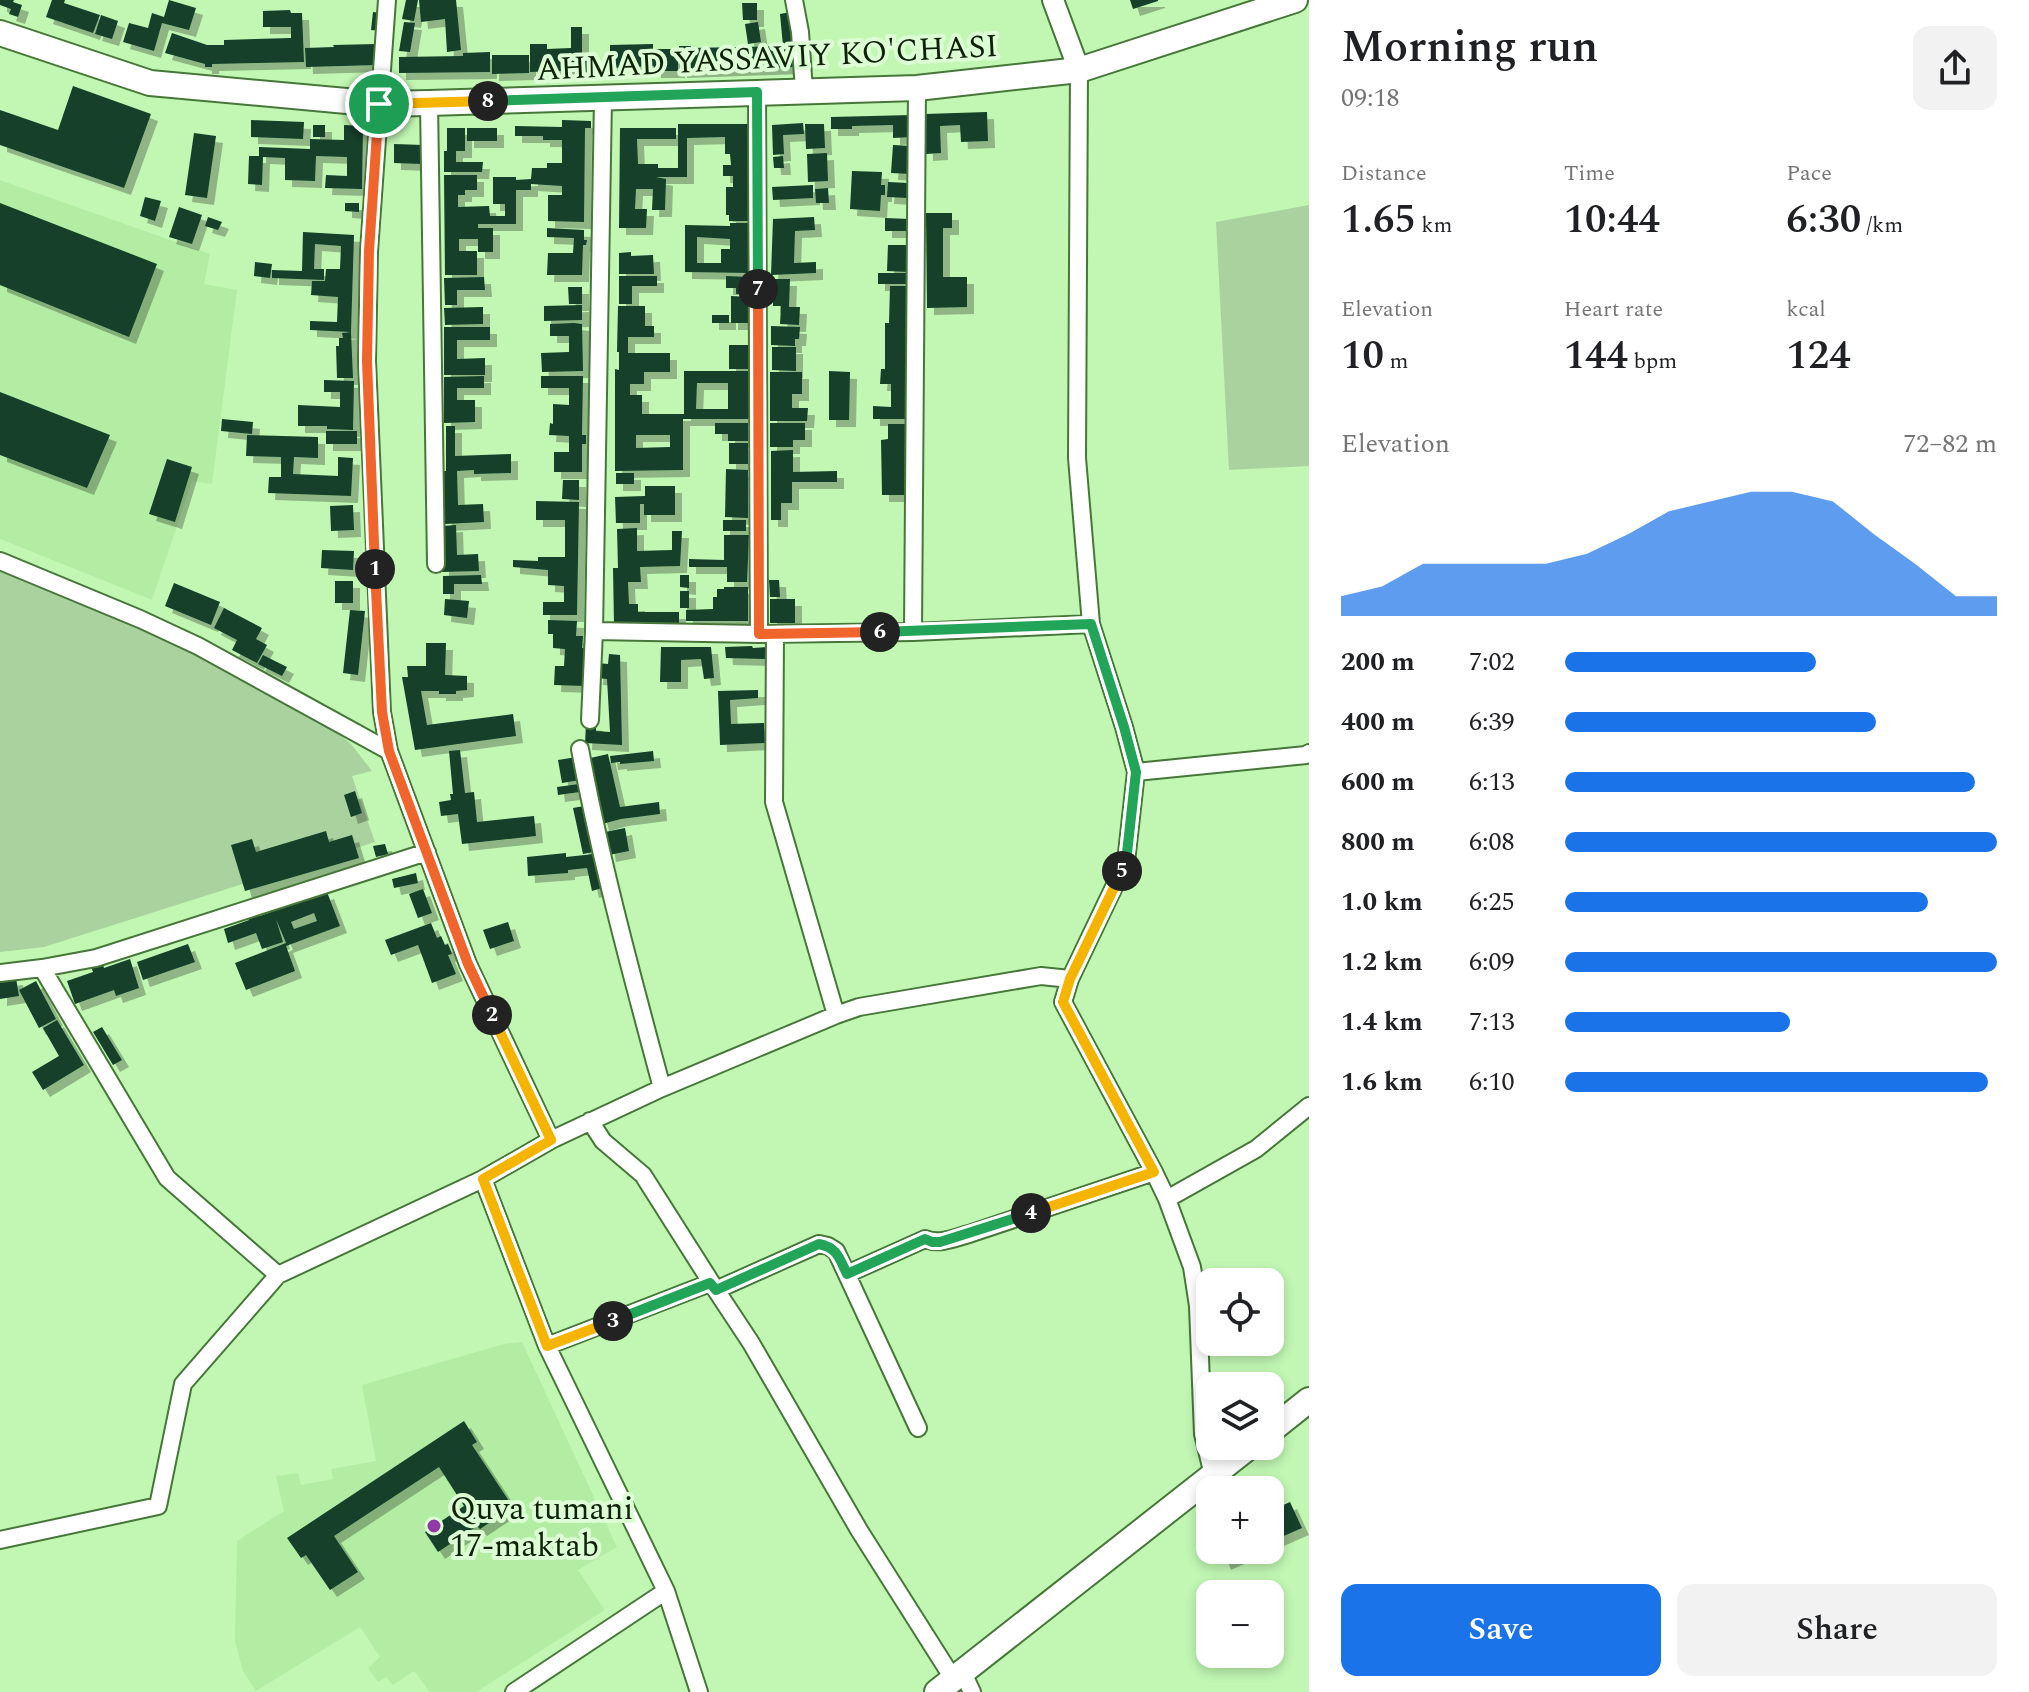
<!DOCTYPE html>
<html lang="en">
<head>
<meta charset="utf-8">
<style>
	body { margin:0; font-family:Spectral,serif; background:#f2f2f2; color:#202124; height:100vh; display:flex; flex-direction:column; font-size:30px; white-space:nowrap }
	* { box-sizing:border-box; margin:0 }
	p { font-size:26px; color:#757577 }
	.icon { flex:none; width:44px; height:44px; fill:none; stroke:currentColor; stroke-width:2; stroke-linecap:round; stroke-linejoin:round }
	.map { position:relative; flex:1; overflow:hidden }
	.side { display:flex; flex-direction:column; background:#fff; width:720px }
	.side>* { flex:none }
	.fabs { position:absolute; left:1196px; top:1268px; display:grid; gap:16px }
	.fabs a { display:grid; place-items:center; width:88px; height:88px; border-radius:16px; background:#fff; box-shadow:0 4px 12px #0003; font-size:40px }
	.pin { position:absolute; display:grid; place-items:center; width:68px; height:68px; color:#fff; margin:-34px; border:4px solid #fff; border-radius:50%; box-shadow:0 2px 8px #0007 }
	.km { position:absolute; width:40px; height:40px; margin:-20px; border-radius:50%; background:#222; color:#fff; font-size:22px; line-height:40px; text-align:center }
	.round { display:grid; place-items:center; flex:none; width:84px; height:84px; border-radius:16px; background:#f2f2f2 }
	.headline { display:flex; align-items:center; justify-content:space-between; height:136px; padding:0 32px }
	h1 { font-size:44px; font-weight:600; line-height:60px }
	.figures { display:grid; grid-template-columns:repeat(3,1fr); gap:12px; height:136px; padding:8px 32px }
	.figures div { display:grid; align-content:center }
	.figures b { font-size:40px; font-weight:600 }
	.figures small { font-size:22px; font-weight:400 }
	.figures p { font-size:22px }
	.chart { height:224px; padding:16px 32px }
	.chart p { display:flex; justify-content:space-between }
	.chart svg { width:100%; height:144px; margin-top:8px; fill:#1a73e8; opacity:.7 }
	.cta { display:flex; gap:16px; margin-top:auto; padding:16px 32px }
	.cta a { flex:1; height:92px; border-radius:16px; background:#1a73e8; color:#fff; font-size:32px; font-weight:600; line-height:92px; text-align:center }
	.cta a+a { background:#f2f2f2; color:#202124 }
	ul { padding:0 32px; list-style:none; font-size:26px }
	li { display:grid; grid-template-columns:128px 96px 1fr; align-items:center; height:60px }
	li i { height:20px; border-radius:10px; background:#1a73e8 }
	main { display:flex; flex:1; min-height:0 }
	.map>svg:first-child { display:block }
</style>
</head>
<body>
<main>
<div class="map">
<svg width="1309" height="1692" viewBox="0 0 1309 1692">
	<defs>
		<filter id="shadow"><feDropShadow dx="7" dy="7" stdDeviation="0" flood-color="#0004"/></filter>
	</defs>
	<rect width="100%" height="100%" fill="#c1f7b3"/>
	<path fill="#b2eda3" d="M0 180 210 254 204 284 237 290 212 484 192 481 152 600 0 539Z
		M522 1342 617 1547 578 1570 605 1610 476 1692H430L414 1671 393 1685 386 1677 378 1682 368 1668 380 1657 360 1627 256 1691 243 1671 235 1641 237 1541 284 1511 276 1476 298 1473 301 1485 333 1479 331 1469 376 1461 362 1385 504 1344Z"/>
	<path fill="#aad29f" d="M1309 205V466L1229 470 1216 222Z
		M0 568 142 625 322 721 351 744 372 771 352 776 375 842 44 947 0 952Z"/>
	<path fill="#12412b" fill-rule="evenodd" filter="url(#shadow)" d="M0 0H14L13 2 22 5 18 17 9 14 11 9 0 5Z
		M52 0H65L64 3 100 15 93 33 46 17Z
		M169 0 196 8 189 30 162 23 154 51 123 42 129 23 148 28 152 13 164 17Z
		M406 0H418L414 21 402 19Z
		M419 0H456L461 50 447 52 445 19 421 22Z
		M1130 0H1158V1L1133 9Z
		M742 3H757V20H743Z
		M290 10 291 13H302L304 62 212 64V67H205V64L165 53 172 33 207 45H224V40L291 38V27H263V11Z
		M373 12 382 13 381 31 371 30Z
		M791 12 795 67 680 71 679 46H691V48L783 46 780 14Z
		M101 15 118 21 112 39 95 34Z
		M404 22 415 23 410 52 399 51Z
		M758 22 761 42 748 44 745 24Z
		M571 27H582V70L530 72V44H547V49L571 48Z
		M377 44V65L306 67 305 48 334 47 333 45Z
		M653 44V49H678V71H654V66L610 68V45Z
		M490 52V72L399 73V57L463 56V53Z
		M492 55H529V73L492 74Z
		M585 61H598L599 71 585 72Z
		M73 86 151 114 124 188 0 145V110L58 130Z
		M987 112 988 141 961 142 960 125 940 126 941 153 926 154 925 114Z
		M912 115V137L893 138V125L852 126V129H831V117Z
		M251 120 304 122 303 139 251 137Z
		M562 120 591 121V128H585L584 222 548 221V195H562V186L531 184V190H516V224H478V228H493V252H478V239H459V251H477V275H445L444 175H477V190H465V195H458V207L489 206 490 216H505V204H493V177H516V180L531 179 532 168H547V163H562V140H543V136H515V126L562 127Z
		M803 123 804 134 783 135 784 154 773 155 772 125Z
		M678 124H751V221H729V215H726V187H733V176H723V165H731L730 154H725V137L687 138V177H656L666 179 665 210H652L653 189H636L635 209H647L646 228H619L620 128H676V139H637L638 164H658V168H678Z
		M805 124H824L825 148 806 149Z
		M313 125H325V137H313Z
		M344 125 363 126 362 189 325 188 326 175 347 176V157L316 156 315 181 285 180V158L263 157 262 185 248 184 249 156H259V147L310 149V139L344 140Z
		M447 128H465V151H456V162H483L482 172H444V151H447Z
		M467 128H497V141H467Z
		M194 133 216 136 207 198 185 195Z
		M394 144 423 145 422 164 394 163Z
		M893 145 911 146 910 174 891 173Z
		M827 153 828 181 808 182 807 154Z
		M783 156 784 168H774L773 157Z
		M852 171 882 172 881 185H885V195H881L880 211 850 209Z
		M888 182 909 183 908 198 887 197Z
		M813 185V198L773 200 772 187Z
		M828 188 829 203H816L815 189Z
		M145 197 161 201 155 221 140 216Z
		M0 203 157 264 129 337 0 285Z
		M345 203H359V212L345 211Z
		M179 207 202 215 192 244 169 237Z
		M926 213H952V228H943V277H967V307L927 308Z
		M208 217 222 222 218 230 205 226Z
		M814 217 815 230 795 231 794 263 816 262V273L771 275 773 219Z
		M885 218 909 219V231H885Z
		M730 223H751V273L685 272V225L730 226ZM697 237 730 239V249H721V263H697Z
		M547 228 584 230V240H587L586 245H583L582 275H547L548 253H573L574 238 547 237Z
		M303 232 354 235 351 332 310 330V321L337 322 338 297 311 295 312 281H325L326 269H340L341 246 315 244 314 269H324V280L272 278V270L302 271Z
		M888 245H908V272L887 271Z
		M631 252V256L653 255 654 274H619V253Z
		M255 262 272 264 270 278 254 276Z
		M878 273H909L910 284H878Z
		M619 276H657V286H632V304H619Z
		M726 276 750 277V294H736V288H726Z
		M484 277 485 290H457V305H445L444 278Z
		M773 279H790L789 307H800L799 325 780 324 781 306H773Z
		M890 286H908L906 419H873V406L891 407V384H880L881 369H885V323H889Z
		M568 287H582V304H569Z
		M731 296 751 297 750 323H731Z
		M582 305V320L544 321V306Z
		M618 306H645V326H654V337H628V353H670V372H644V384H630V395H642V414H684V371H749V419H683V470L615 471V369L619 370V352H617ZM697 383H728V409H696ZM636 435H670V447L636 448Z
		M483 307V324L445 325 444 308Z
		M712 315H729V323H712Z
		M574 323 582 324 583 371 542 372 541 353 569 352V336H550V324Z
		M771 326 800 327 799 339H795V346L771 345Z
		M444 327H490V340H457V359L485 358V375H444Z
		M351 332 353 378H337L336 346H339V338H343L342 333Z
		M729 345H749V369H729Z
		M772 347H796V371L772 370Z
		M829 371 850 372 849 420H829Z
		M770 372H802V394H792V408H808L807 421H770Z
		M484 376V388H457V400H475V422L444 423V377Z
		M541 376H583L582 435H586V444H582V472H554V452H569V436L549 435 550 423 553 424V404L569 405V388H541Z
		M324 380 354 381 353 430 327 429V426H298V405L340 407V392H324Z
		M0 392 110 435 87 488 0 455Z
		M222 419 253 422 252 434 221 431Z
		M715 423H748V441H728V434H715Z
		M770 423H805V440H793V447H770Z
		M888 424H906L907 495H882L881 440 888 439Z
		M446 426H455V456L511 454V473L474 474V470L457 471 458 505 483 504 484 522 445 524 443 471H446Z
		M326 431H357V444H326Z
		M247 435 318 437V458L294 457 293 474 338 476V457L353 458 351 496 268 493 269 477H281V457L246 456Z
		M729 443H748V464H729Z
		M793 450V472L837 471V482H792V503H781V520H771V451Z
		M167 459 192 467 175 522 149 514Z
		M726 469 748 470V518L725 517Z
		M616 473H634V484H616Z
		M563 480H579V500L562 499Z
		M645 486H675V515H644V504H640V523H616L615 497 645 496Z
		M536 501 579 502 577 615H543V602H564V586L548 585V570L513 567V560L538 561V557H565V520H536Z
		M353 505 354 530 331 531 330 506Z
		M723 520H746V531H723Z
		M456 525 457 555 478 554 479 571 442 572V526Z
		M637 528V551L672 550V531H682L680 566 640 567 641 582H628L629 604H638V612H679V624H614L613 568H618L617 529Z
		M724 535H749L747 582H727V567H689V559L724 560Z
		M322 550 354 551 353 570 321 568Z
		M481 575 482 584H454V594H443V576Z
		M680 575H689V588L680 587Z
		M769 580H779L780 597H770Z
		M335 581H353V603H335Z
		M174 583 220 602 211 625 165 606Z
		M724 587H748V621H686V610L713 609V597H717V589H724Z
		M680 591H689V608H680Z
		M445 599 469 601 467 618 444 615Z
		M770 599H795V623H770Z
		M224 608 262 628 256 639 267 645 257 663 232 650 237 640 214 628Z
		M350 610 365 611 358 675 343 673Z
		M548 620 577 621 576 636H583L582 648H587L585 686 554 685 555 666H564L565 649 553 648V634H548Z
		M426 643H446L445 675 467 676V690L456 691V694H439V691H421L427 725 513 714 516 736 415 750 402 677H408L407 666H426Z
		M752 646 753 648 767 647 768 659 726 658 725 647Z
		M661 647H711L714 678 704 679 701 659 681 660V682H660Z
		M609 654 620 655 622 745 585 743 586 723 596 724V731L610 732 607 679 596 678 597 663 608 664Z
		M263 655 287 667 282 676 258 664Z
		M758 690V698L730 700 731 724 764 723 765 743 720 745 718 691Z
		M460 750 465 793 474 792 477 822 534 816 536 836 462 844 458 814 441 816 439 802 451 800 450 794H453L449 751Z
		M653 751 654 761 620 764V762L611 763 610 756Z
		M608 754 620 807 659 802 660 814 621 819 602 824 586 759Z
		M577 757 580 780 562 783 558 760Z
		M579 784 580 792 558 795 557 787Z
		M355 791 362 813 351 817 344 795Z
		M584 806 593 852 583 854 573 808Z
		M625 828 629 851 609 855 605 832Z
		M326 831 329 842 352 835 359 858 245 891 231 845 252 839 256 852Z
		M385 844 388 854 376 857 373 846Z
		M566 853V857L594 854 602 888 592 891 587 868 568 870V873L528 876 527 857Z
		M416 873 418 883 394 888 392 879Z
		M423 889 432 913 418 918 409 894Z
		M327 892 340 926 286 946 295 971 246 990 235 963 286 943 276 919 283 942 262 949 256 933 228 943 224 929 249 920 248 916 259 912 260 916ZM314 913 317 921 294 929 291 922Z
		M508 922 514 941 490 949 483 930Z
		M431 923 437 938 441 936 445 945 448 944 452 954 448 955 456 974 432 983 418 945 391 955 385 940Z
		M188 944 195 962 143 980 137 962Z
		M130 959 139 988 116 996 114 990 75 1004 67 981 93 972 91 966 102 962 104 968Z
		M16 978 19 996 0 999V980Z
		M36 981 56 1019 39 1028 19 990Z
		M57 1020 84 1065 43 1090 32 1072 59 1056 43 1028Z
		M102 1027 122 1060 113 1065 93 1032Z
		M464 1421 477 1442 472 1445 513 1507 480 1529 477 1526 438 1552 425 1532 464 1506 439 1467 334 1536 358 1572 330 1590 306 1555 301 1558 287 1538Z
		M1290 1502 1302 1528 1270 1542V1511Z
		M1219 1550H1253L1224 1563Z"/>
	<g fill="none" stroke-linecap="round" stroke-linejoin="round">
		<g stroke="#467739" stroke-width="20">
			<path id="minor" d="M794 0 800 32 804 91
				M1079 70 1077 458 1091 624 1124 727 1136 772 1126 862 1070 979 1063 1002 1154 1172 1167 1199 1192 1267 1198 1306 1203 1434 1213 1475
				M757 92 759 634
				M603 98 594 631 759 634 913 632 1091 624
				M429 103 436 564
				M0 561 140 619 198 646 389 751
				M913 632 917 88
				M775 634 774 802 836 1015
				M590 720 594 631
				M580 749C601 863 632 976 662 1088
				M1136 772 1306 755 1309 753
				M42 968 167 1178 278 1275
				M0 973 42 968 96 958 427 852
				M590 1121 603 1141 643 1175 716 1290
				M551 1140 662 1088 836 1015 859 1007 1041 976 1070 979
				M483 1179 547 1346 666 1591 699 1692
				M1167 1199 1256 1149 1309 1106
				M847 1274 925 1239C940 1245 954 1238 969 1234L1154 1172
				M547 1346 710 1283
				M918 1428 836 1251 828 1246 819 1244 716 1290 751 1343 859 1530 954 1680
				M0 1540 158 1506 183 1384 278 1275 483 1179 551 1140 468 964 389 751 382 712 367 361 369 251 387 0
				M963 1673 972 1692
				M514 1692 666 1591"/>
		</g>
		<g stroke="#467739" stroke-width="24">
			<path id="tertiary" d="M1053 0 1079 70"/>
		</g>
		<g stroke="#467739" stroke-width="28">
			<path id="primary" d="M0 33 150 83 379 104 429 103 917 88 1079 70 1295 0
				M1270 1431 1309 1400
				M937 1692 1250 1446"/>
		</g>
		<use href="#minor" stroke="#fff" stroke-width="16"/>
		<use href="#tertiary" stroke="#fff" stroke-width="20"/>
		<use href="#primary" stroke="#fff" stroke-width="24"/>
	</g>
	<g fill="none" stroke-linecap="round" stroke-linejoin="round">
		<g stroke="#fff" stroke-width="16">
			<path id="split-1" d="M375 569 367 361 369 251 379 104"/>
		</g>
		<g stroke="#fff" stroke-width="16">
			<path id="split-2" d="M375 569 382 712 389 751 468 964 492 1015"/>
		</g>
		<g stroke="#fff" stroke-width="16">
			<path id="split-3" d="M492 1015 551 1140 483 1179 547 1346 613 1321"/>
		</g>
		<g stroke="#fff" stroke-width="16">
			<path id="split-4" d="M613 1321 710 1283 716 1290 819 1244C838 1248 839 1258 847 1274L925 1239 932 1242H940L1031 1213"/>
		</g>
		<g stroke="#fff" stroke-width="16">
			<path id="split-5" d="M1031 1213 1154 1172 1063 1002 1070 979 1122 871"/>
		</g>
		<g stroke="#fff" stroke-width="16">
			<path id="split-6" d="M880 632 1091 624 1124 727 1136 772 1126 862 1122 871"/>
		</g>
		<g stroke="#fff" stroke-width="16">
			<path id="split-7" d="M758 289 759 634 880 632"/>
		</g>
		<g stroke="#fff" stroke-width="16">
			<path id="split-8" d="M488 101 757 92 758 289"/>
		</g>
		<g stroke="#fff" stroke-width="16">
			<path id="split-9" d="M379 104 488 101"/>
		</g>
		<use href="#split-1" stroke="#f0652b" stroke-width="10"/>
		<use href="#split-2" stroke="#f0652b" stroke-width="10"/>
		<use href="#split-3" stroke="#f5b400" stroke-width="10"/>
		<use href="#split-4" stroke="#22a559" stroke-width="10"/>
		<use href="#split-5" stroke="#f5b400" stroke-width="10"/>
		<use href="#split-6" stroke="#22a559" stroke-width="10"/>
		<use href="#split-7" stroke="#f0652b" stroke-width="10"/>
		<use href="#split-8" stroke="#22a559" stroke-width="10"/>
		<use href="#split-9" stroke="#f5b400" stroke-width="10"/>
	</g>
	<circle fill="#913aa6" stroke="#ddfed5" stroke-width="3" cx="434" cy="1526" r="8"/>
	<g text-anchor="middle" stroke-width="8" stroke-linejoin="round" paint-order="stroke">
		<g font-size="32" fill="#0e2208" stroke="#ddfed5">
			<text transform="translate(767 57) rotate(-3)" y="11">AHMAD YASSAVIY KO'CHASI</text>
		</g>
		<g font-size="32" fill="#0e2208" stroke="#ddfed5" text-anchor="start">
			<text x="450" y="1519">Quva tumani<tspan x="450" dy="37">17-maktab</tspan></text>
		</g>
	</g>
</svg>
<div class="fabs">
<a><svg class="icon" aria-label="locate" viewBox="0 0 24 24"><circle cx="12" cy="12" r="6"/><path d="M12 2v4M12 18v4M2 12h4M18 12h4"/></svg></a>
<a><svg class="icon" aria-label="layers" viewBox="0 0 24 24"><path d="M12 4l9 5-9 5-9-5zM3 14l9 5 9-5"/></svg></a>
<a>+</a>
<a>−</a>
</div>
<div class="pin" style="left:379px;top:104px;background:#1e9e55"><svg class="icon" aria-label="arrive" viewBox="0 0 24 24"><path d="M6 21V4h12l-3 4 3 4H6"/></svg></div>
<b class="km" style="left:375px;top:569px">1</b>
<b class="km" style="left:492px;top:1015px">2</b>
<b class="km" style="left:613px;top:1321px">3</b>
<b class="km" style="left:1031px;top:1213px">4</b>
<b class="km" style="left:1122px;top:871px">5</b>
<b class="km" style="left:880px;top:632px">6</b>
<b class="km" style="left:758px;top:289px">7</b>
<b class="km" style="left:488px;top:101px">8</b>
</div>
<section class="side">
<div class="headline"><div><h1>Morning run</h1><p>09:18</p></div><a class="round"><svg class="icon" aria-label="share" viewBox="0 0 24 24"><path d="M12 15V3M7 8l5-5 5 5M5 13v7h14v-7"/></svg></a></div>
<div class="figures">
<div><p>Distance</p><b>1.65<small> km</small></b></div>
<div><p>Time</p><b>10:44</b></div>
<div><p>Pace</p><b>6:30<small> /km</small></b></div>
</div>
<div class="figures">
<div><p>Elevation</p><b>10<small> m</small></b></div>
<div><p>Heart rate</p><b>144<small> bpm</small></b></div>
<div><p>kcal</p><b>124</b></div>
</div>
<div class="chart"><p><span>Elevation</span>72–82 m</p>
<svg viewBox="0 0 160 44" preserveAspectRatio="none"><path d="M0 44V38L10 35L20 28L30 28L40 28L50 28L60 25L70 19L80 12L90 9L100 6L110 6L120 9L130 19L140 28L150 38L160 38V44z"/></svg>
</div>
<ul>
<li><b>200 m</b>7:02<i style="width:58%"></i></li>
<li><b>400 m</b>6:39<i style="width:72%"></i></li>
<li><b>600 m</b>6:13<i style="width:95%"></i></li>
<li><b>800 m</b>6:08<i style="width:100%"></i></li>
<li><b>1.0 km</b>6:25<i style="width:84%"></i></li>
<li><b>1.2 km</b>6:09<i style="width:100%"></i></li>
<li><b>1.4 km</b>7:13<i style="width:52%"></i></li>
<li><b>1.6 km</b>6:10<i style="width:98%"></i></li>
</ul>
<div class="cta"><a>Save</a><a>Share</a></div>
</section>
</main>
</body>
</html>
